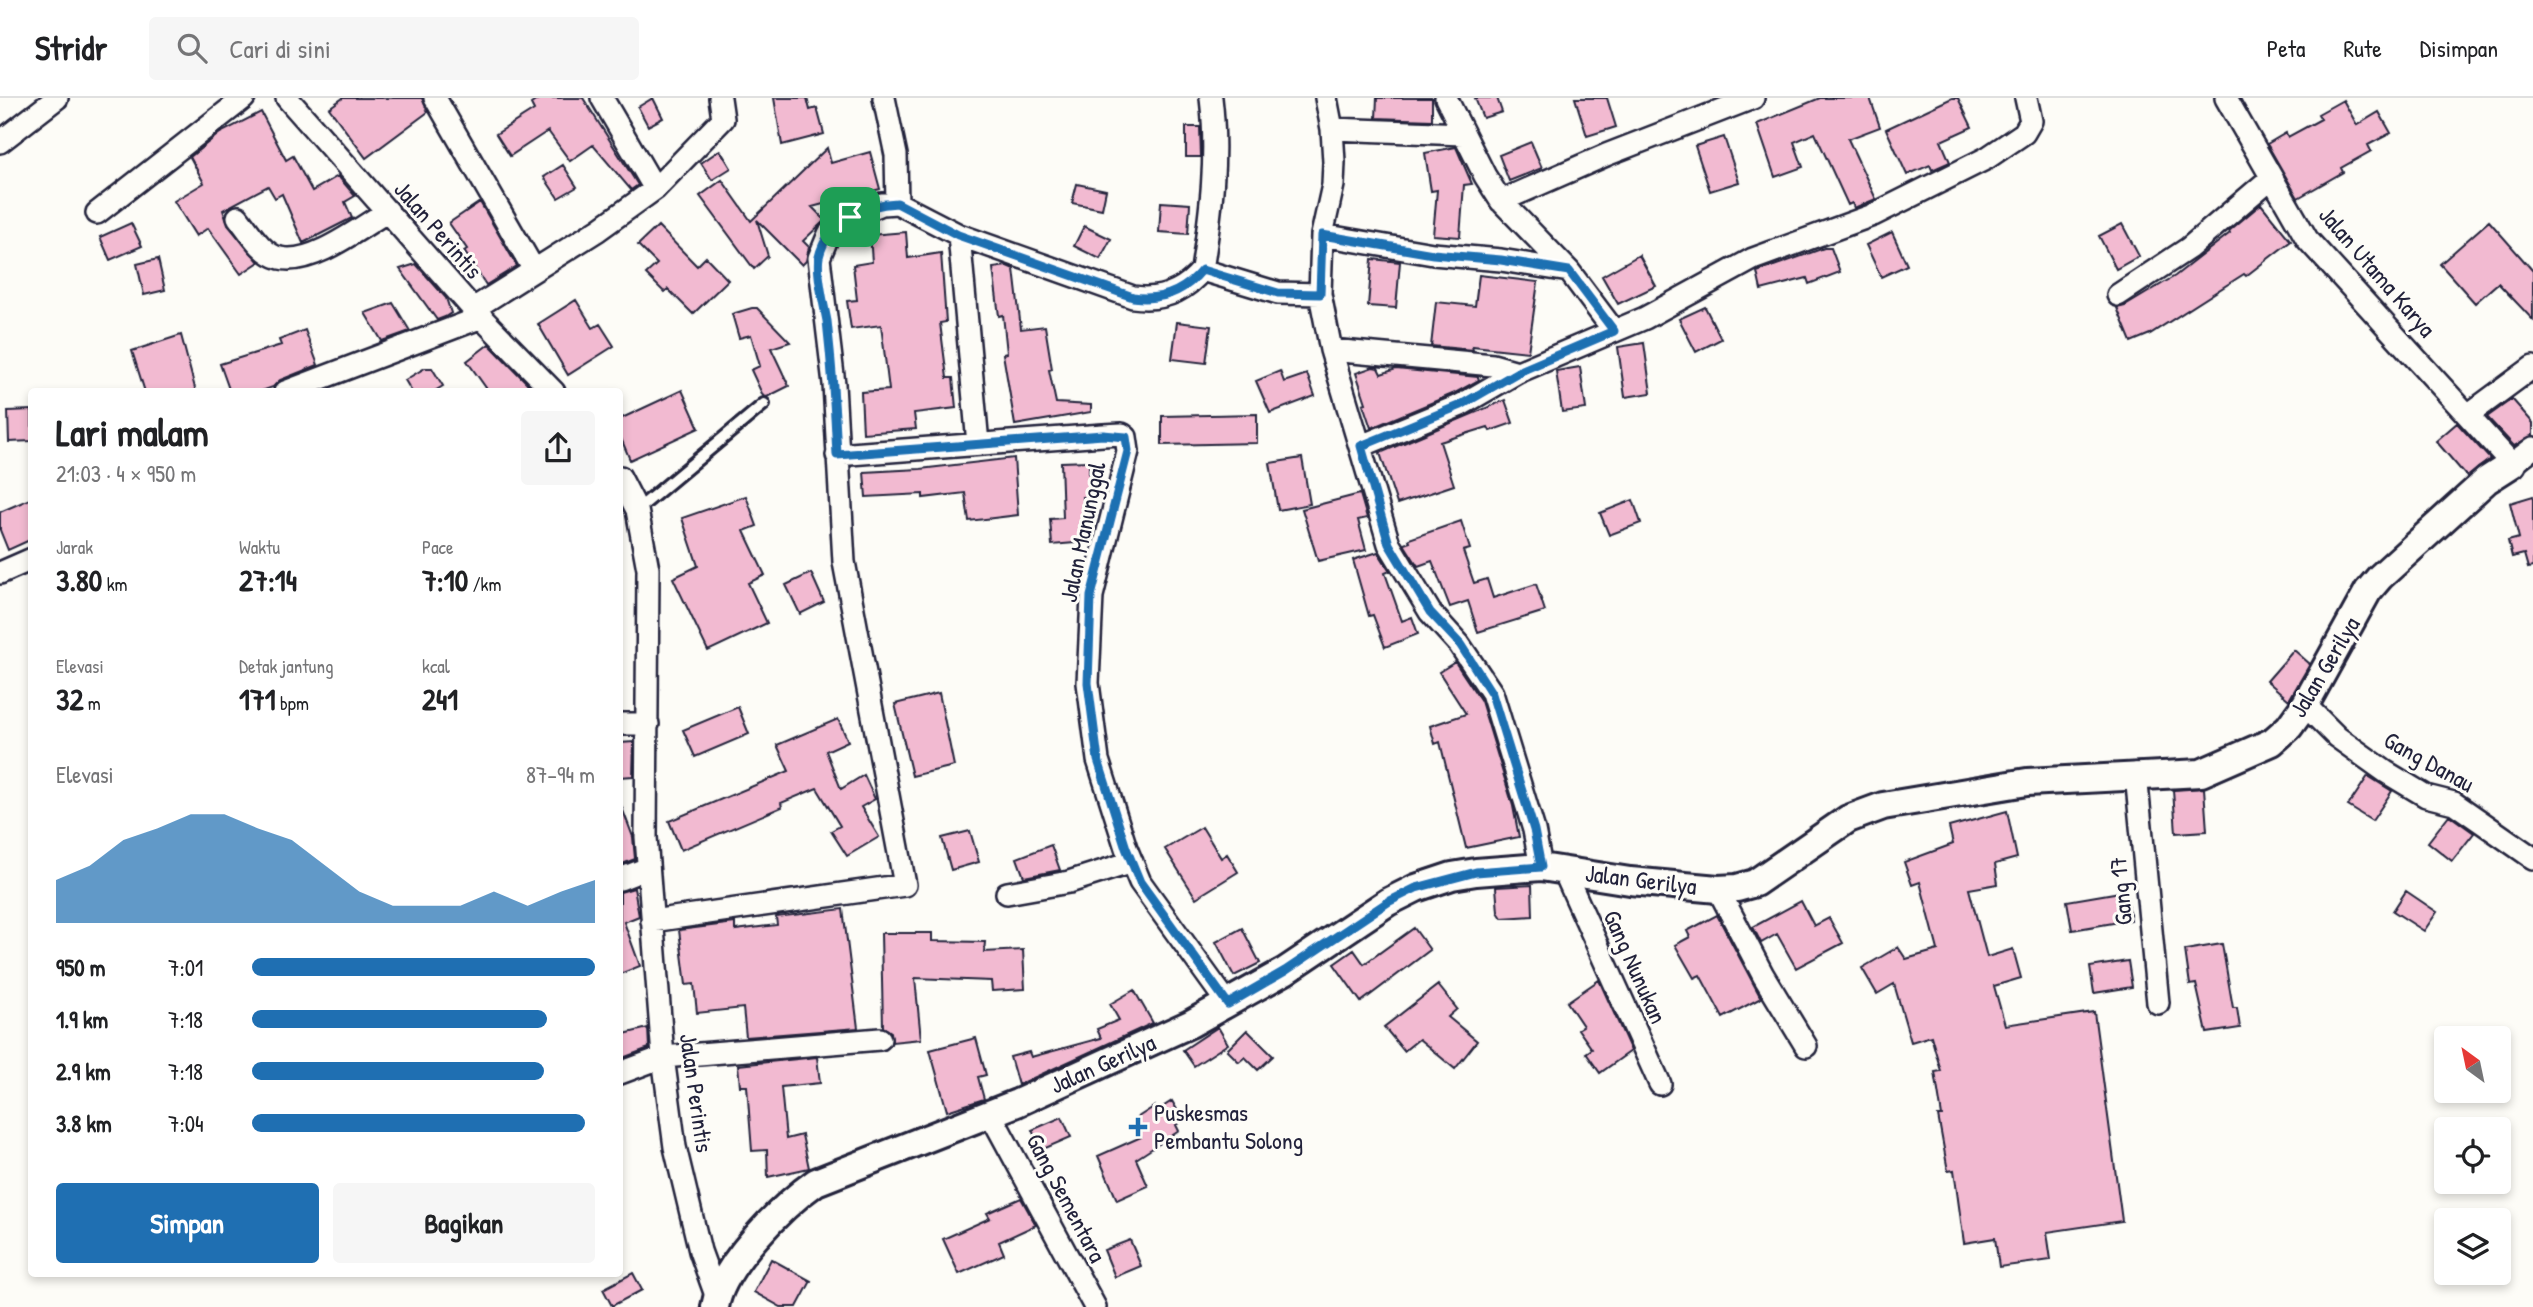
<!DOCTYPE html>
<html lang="id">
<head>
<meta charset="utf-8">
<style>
	body { margin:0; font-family:"Patrick Hand",sans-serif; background:#f6f6f6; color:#202124; height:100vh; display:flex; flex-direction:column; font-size:26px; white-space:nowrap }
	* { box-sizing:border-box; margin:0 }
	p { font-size:23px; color:#757577 }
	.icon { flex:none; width:38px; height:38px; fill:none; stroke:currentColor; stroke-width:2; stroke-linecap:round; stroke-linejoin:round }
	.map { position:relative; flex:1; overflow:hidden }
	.side { position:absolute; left:28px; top:290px; width:595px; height:889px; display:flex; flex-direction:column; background:#fff; border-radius:7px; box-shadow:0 4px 10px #0003 }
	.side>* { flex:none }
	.needle { width:46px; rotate:327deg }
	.buttons { position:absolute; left:2434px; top:928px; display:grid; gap:14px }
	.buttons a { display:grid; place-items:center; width:77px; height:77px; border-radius:7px; background:#fff; box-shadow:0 4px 10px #0003; font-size:35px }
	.pin { position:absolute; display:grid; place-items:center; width:60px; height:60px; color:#fff; margin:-30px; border-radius:14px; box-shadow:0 4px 10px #0006 }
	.round { display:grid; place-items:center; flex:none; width:74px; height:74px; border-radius:7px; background:#f6f6f6 }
	.headline { display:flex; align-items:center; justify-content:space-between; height:119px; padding:0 28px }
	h1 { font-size:38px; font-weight:800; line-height:52px }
	.stats { display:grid; grid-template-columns:repeat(3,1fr); gap:10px; height:119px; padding:7px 28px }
	.stats div { display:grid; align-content:center }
	.stats b { font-size:30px; font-weight:800 }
	.stats small { font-size:19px; font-weight:400 }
	.stats p { font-size:19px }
	.chart { height:196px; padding:14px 28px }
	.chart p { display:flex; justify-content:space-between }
	.chart svg { width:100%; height:126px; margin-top:7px; fill:#1f6fb2; opacity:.7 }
	.primary-button { display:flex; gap:14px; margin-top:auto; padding:14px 28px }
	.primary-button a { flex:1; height:80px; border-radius:7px; background:#1f6fb2; color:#fff; font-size:28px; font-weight:800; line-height:80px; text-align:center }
	.primary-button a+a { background:#f6f6f6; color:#202124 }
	ul { padding:0 28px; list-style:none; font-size:23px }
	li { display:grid; grid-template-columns:112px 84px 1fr; align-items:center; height:52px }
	li i { height:18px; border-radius:9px; background:#1f6fb2 }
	header { display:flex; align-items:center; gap:42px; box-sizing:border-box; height:98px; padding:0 35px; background:#fff; border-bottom:2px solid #e0e0e0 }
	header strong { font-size:33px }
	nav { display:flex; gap:38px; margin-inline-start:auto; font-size:24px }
	.search { width:490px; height:63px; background:#f6f6f6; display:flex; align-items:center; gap:18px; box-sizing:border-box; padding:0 24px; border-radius:7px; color:#757577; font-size:26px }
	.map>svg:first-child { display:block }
</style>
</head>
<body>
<header>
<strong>Stridr</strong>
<div class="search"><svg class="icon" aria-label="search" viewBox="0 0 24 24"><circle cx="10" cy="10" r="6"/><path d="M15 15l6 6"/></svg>Cari di sini</div>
<nav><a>Peta</a><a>Rute</a><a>Disimpan</a></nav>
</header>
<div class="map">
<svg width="2533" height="1209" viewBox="0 0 2533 1209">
	<rect width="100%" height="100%" fill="#fdfcf7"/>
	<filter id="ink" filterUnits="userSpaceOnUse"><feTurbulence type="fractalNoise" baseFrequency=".0143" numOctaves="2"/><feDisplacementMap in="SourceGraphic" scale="14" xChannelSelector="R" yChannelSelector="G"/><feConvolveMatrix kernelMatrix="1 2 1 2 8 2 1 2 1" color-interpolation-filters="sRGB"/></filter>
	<g filter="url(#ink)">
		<path fill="#f2bad1" stroke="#22223b" stroke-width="2" d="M343 0H422L428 14 366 60 329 10Z
			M540 0H583L638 87 631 92 593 47 570 63 548 33 510 58 496 36 534 12 531 6Z
			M653 0 663 20 648 28 638 9Z
			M774 0H807L810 12 817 10 824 36 782 47Z
			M1377 0H1432V22L1376 20Z
			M1475 0H1497L1502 14 1483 20Z
			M1575 0H1607L1616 29 1587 38Z
			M1820 0H1870L1880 29 1848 41 1876 101 1854 110 1852 105 1848 107 1815 35 1794 44 1803 69 1775 79 1757 26Z
			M1952 0H1958L1972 29 1941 43 1950 64 1932 72 1930 67 1907 77 1886 31Z
			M2343 2 2357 27 2379 14 2391 35 2368 47 2371 53 2341 70 2343 74 2298 100 2267 46 2286 35 2288 39 2321 21 2318 16Z
			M261 14 286 62 293 58 312 93 338 78 355 98 345 104 352 120 303 145 282 96 275 100 268 88 223 112 228 127 259 164 241 176 208 130 196 138 174 103 204 85 190 59 220 35Z
			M1186 29H1200L1201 59H1186Z
			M1724 39 1739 84 1710 93 1695 48Z
			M1531 44 1542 70 1509 83 1499 57Z
			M1456 49 1472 86 1464 87 1460 139 1433 137 1437 92 1431 93 1425 55Z
			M827 50 831 65 870 54 880 91 812 109 825 122 803 143 809 149 806 163 802 167 757 122 768 158 754 171 700 98 722 82 751 123Z
			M720 52 731 70 712 82 701 65Z
			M563 67 577 89 558 100 544 79Z
			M1077 86 1106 92 1102 111 1072 105Z
			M480 104 517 168 486 187 464 153 467 151 449 125Z
			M1161 104 1190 106 1188 136 1159 134Z
			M2261 106 2291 143 2246 178 2244 176 2150 236 2131 244 2117 210 2125 208 2175 178 2230 135 2229 133Z
			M2489 123 2533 173V222L2498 185 2475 205 2440 166Z
			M131 125 142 148 110 162 100 139Z
			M2122 126 2139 158 2116 171 2099 138Z
			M658 128 697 168 706 159 728 182 693 216 668 191 664 194 646 176 657 166 638 147Z
			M1084 128 1111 141 1100 161 1074 148Z
			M906 134 908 160 941 155 946 224 940 225 947 280H953L956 310 914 315 916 331 863 335 861 294 889 292 881 227 851 231 847 203 857 202 853 167 872 164 870 137Z
			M1892 134 1907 167 1881 179 1866 147Z
			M1824 150H1831L1840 174 1809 186 1807 180 1761 192 1757 174Z
			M1639 157 1656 188 1618 206 1602 178Z
			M158 161 165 192 144 197 137 166Z
			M1372 161 1400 164 1396 210 1368 208Z
			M416 166 446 200 451 215 445 219 437 222 400 171Z
			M1007 168 1014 171 1021 231 1045 228 1052 271 1049 272 1056 305 1091 307V314L1015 327 1003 256 1007 255 1003 217 999 218 993 170Z
			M1479 177 1538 184 1528 254 1472 248 1473 252 1431 248 1436 204 1475 208Z
			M576 202 593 230 600 226 614 248 568 277 538 226Z
			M393 205 410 233 382 243 365 215Z
			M1705 209 1721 241 1696 254 1679 221Z
			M752 210H757L790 244 771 250 789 288 767 299 763 298 751 272 760 268 751 237 739 240 732 216Z
			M1177 224 1211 228 1206 265 1172 261Z
			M305 232 318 267 280 282 273 289 259 294H230L220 266 281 247 279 242Z
			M181 237 196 294H145L132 253Z
			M1644 245 1651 295 1625 299 1618 249Z
			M489 246 527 285 528 287 518 294H489L467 263Z
			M1373 269 1378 270 1381 276 1396 271 1478 279 1479 282 1455 295 1371 330 1363 306 1366 305 1356 275Z
			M1580 269 1586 311 1562 314 1556 273Z
			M425 270H432L443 288 433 294H412L405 282Z
			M1280 273 1284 284 1307 276 1315 298 1270 315 1256 283Z
			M682 292 699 330 630 362 620 338V321Z
			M2512 301 2533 325V337L2514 348 2487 319Z
			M1505 302 1513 325 1490 333 1488 329 1440 344 1454 387 1397 406 1380 355Z
			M32 312V343L9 344 8 313Z
			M1257 316V345L1162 347V318Z
			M2457 325 2490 361 2467 379 2436 343Z
			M1014 360 1018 417 969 423 965 395 923 400V396L866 399 864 374 920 371Z
			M1302 360 1310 406 1278 412 1270 365Z
			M1089 363V399H1083L1086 444 1052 447 1050 421 1063 420 1061 364Z
			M1360 396 1367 420 1358 422 1366 452 1318 463 1302 411Z
			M746 398 757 428 744 433 765 477 748 485 767 525 708 553 673 480 698 468 682 420Z
			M2533 398V469L2528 470 2524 456 2512 459 2508 443 2519 440 2510 405Z
			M32 400V441L8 452 0 432V414Z
			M1633 402 1641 425 1609 437 1600 415Z
			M1461 423 1470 451 1463 453 1474 485 1487 481 1493 500 1536 486 1545 513 1478 534 1468 503 1450 509 1432 463 1418 468 1404 446 1410 444 1409 441Z
			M1378 454 1390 473 1385 475 1402 523 1412 519 1418 536 1385 549 1373 517 1369 518 1353 462Z
			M811 475 824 504 800 516 786 487Z
			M2294 552 2310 566 2289 602 2267 583Z
			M1455 564 1481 603 1513 708 1519 739 1466 750 1440 644 1435 646 1430 628 1466 616 1439 574Z
			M939 595 954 668 912 678 895 606Z
			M738 609 749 636 695 659 683 632Z
			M838 621 848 643 826 653 841 691 864 677 875 701 861 709 879 739 847 758 831 733 840 728 817 690 781 705 782 709 681 752 669 723 789 673 777 647Z
			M634 644 633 678 620 679V645Z
			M2368 678 2392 693 2372 723 2348 708Z
			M2204 690 2207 733 2176 735 2173 692Z
			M621 707 633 739 635 761 620 767Z
			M2007 713 2017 760 1995 766 1998 786 1969 791 1987 859 2013 851 2021 880 1994 888 2005 927 2094 914 2122 1123 2047 1134 2051 1162 1999 1169 1995 1140 1964 1145 1954 1072 1948 1073 1938 1018H1942L1935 974 1941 973 1931 938 1911 944 1894 886 1877 896 1862 870 1898 849 1906 861 1938 852 1920 784 1912 787 1904 764 1953 746 1949 729Z
			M2449 717 2474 735 2452 763 2428 744Z
			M1202 729 1221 760 1227 756 1238 774 1196 800 1165 751Z
			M970 733 979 764 951 772 942 740Z
			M1051 747 1060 772 1024 779 1017 760Z
			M1532 787 1533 818 1502 820 1498 814 1496 789Z
			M634 790 639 818 624 824 640 868 620 876V794Z
			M2126 793 2131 822 2072 832 2067 803Z
			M2406 793 2437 814 2424 833 2393 813Z
			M1801 803 1814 828 1829 820 1843 845 1796 870 1777 836 1761 845 1753 829Z
			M843 811 858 930 746 939 743 910 697 915 694 886 686 887 679 832 735 825V832L777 827 776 819Z
			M1717 817 1761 900 1723 920 1700 877 1694 880 1675 847 1690 839 1687 833Z
			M1242 830 1260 865 1234 878 1216 844Z
			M1414 830 1430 852 1361 904 1334 866 1354 852 1364 866Z
			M881 835H932V843L985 844 984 854 1023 852 1025 891 992 893 991 883 915 880 921 941 892 944 891 934 883 929Z
			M2222 846 2233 910H2237L2240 930 2207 935 2196 886 2190 887 2185 852Z
			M2128 863 2132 889 2094 895 2090 869Z
			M1599 882 1631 953 1600 975 1586 955 1592 951 1578 931 1583 928 1567 904Z
			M1438 887 1457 911 1448 919 1477 943 1455 971 1419 941 1404 953 1384 929Z
			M1134 892 1153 925 1018 987 1010 959 1029 954 1031 959 1101 940 1097 931 1119 922 1110 906Z
			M1218 929 1228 946 1194 968 1183 952Z
			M648 930 649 950 620 961V937Z
			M1247 932 1273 958 1258 972 1245 959 1239 964 1227 952Z
			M976 940 986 977 978 979 984 1001 947 1013 930 952Z
			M817 959 820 985 781 989 786 1041 802 1037 809 1070 768 1079 767 1052 752 1053 747 988H740L738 967Z
			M1172 1003 1183 1022 1176 1027 1179 1033 1136 1061 1148 1088 1117 1102 1098 1058 1141 1039 1137 1033 1141 1031 1135 1021 1155 1008 1158 1012Z
			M1062 1019 1071 1039 1041 1052 1032 1032Z
			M1021 1100 1036 1127 999 1144 1004 1156 959 1176 943 1141 990 1120 987 1115Z
			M1130 1142 1141 1168 1115 1179 1104 1152Z
			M771 1161 811 1183 797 1209H781L754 1194Z
			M633 1175 642 1192 612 1208 603 1191Z"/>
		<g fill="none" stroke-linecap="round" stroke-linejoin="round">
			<g stroke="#22223b" stroke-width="16">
				<path id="service" d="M637 412 764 306"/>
			</g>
			<g stroke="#22223b" stroke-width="26">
				<path id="minor" d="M287 0 473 211 554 294
					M435 0 534 172
					M602 0 655 91
					M884 0 896 57 897 105
					M1326 0 1332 31 1334 64 1333 87 1322 137 1320 196 1331 252 1389 446 1430 514 1459 546 1492 595 1534 732 1541 769
					M1446 0 1485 78 1501 103 1569 173 1614 233
					M2226 0 2307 141 2512 366 2533 350
					M1332 31 1463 36
					M0 44 57 0
					M1501 103 1606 57 1753 0
					M97 115 244 0
					M238 119C249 133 262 156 280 160 311 168 361 129 388 113
					M959 137 978 346
					M1322 137 1433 156 1501 162 1569 173
					M1202 172C1211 114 1218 58 1211 0
					M1202 172 1278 195 1320 196
					M2118 197 2189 150 2271 80
					M473 211 598 132 655 91 723 21 720 0
					M1331 252 1493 267 1518 274
					M285 294 482 219
					M2468 317 2533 269
					M1361 348 1461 307 1518 274 1645 220 1753 161 1873 117 1987 60 2024 35 2031 23 2026 0
					M837 357 1103 337 1122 336 1126 339 1128 353 1092 498 1088 585 1098 662 1126 750 1140 784 1228 906
					M620 379 637 412 648 471 646 739 663 959 675 1049 700 1153 717 1200
					M0 475 32 461
					M2305 607 2337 639 2386 674 2426 698 2454 705 2533 760
					M620 626H648
					M2136 676 2158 905
					M1564 773 1660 986
					M620 781 648 770
					M1718 791 1763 877 1806 948
					M1007 795 1069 784 1132 764
					M652 823 905 787 844 464 834 286 819 160 829 136 850 119 882 106 897 105 959 137 1133 199C1161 203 1184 194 1202 172
					M620 975 663 959 880 941
					M990 1015 1095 1209"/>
			</g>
			<g stroke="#22223b" stroke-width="32">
				<path id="tertiary" d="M715 1209C722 1167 782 1108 816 1084L1017 1005 1190 926 1285 873 1388 804 1416 790 1452 778 1476 774 1541 769 1630 783 1718 791 1737 790 1755 785 1848 721 1883 708 2027 684 2201 675 2272 644 2289 629 2305 607 2368 493 2380 479 2487 382 2512 366"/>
			</g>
			<use href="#service" stroke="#fdfcf7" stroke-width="10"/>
			<use href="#minor" stroke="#fdfcf7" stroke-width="21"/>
			<use href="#tertiary" stroke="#fdfcf7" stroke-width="26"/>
		</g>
	</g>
	<g fill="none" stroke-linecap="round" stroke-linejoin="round" filter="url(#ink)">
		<g stroke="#fff" stroke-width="14">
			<path id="route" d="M897 105 958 137 1133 199C1161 203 1184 194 1202 172L1278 195 1320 196 1322 137 1433 156 1501 162 1569 173 1614 233 1518 274 1461 307 1361 348 1389 446 1430 514 1460 546 1492 596 1534 732 1541 769 1476 774 1416 790 1388 804 1285 873 1228 906 1140 784 1126 750 1098 662 1088 585 1091 498 1128 353 1126 339 1103 337 837 357C835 312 832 268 827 223 824 207 816 174 819 159 827 124 865 106 897 105Z"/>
		</g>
		<use href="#route" stroke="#1f6fb2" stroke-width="9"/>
	</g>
	<path fill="#1f6fb2" stroke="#fdfcf7" stroke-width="2.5" d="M1134.5 1018.5h7v7h7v7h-7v7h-7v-7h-7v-7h7z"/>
	<g text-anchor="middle" stroke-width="6" stroke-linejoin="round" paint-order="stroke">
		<g font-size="24" fill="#22223b" stroke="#fdfcf7">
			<text transform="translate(438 132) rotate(49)" y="8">Jalan Perintis</text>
			<text transform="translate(2377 174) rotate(49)" y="8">Jalan Utama Karya</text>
			<text transform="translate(1083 434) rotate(-78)" y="8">Jalan Manunggal</text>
			<text transform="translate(2325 569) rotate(-59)" y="8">Jalan Gerilya</text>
			<text transform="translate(2429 664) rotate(29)" y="8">Gang Danau</text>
			<text transform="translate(1641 782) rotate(7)" y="8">Jalan Gerilya</text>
			<text transform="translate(2121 793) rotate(-95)" y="8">Gang 17</text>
			<text transform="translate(1635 869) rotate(66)" y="8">Gang Nunukan</text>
			<text transform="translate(1103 966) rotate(-24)" y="8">Jalan Gerilya</text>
			<text transform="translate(696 995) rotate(82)" y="8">Jalan Perintis</text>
			<text transform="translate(1066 1100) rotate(62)" y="8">Gang Sementara</text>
		</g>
		<g font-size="24" fill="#22223b" stroke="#fdfcf7" text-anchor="start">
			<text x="1154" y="1023">Puskesmas<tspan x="1154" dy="28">Pembantu Solong</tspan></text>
		</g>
	</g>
</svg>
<div class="buttons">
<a><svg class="needle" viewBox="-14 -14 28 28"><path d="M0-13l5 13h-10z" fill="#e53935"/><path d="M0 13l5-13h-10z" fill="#757577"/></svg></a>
<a><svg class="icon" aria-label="locate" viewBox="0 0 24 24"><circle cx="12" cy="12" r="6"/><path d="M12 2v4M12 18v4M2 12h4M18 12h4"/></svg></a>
<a><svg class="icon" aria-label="layers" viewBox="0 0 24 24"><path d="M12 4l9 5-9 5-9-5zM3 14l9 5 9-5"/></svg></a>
</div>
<div class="pin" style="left:850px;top:119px;background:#1e9e55"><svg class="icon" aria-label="arrive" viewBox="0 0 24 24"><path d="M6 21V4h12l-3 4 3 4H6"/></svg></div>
<section class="side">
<div class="headline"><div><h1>Lari malam</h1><p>21:03 · 4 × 950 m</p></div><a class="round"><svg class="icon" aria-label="share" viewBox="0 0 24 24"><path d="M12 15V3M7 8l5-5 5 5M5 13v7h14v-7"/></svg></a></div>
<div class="stats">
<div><p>Jarak</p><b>3.80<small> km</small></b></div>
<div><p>Waktu</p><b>27:14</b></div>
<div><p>Pace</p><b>7:10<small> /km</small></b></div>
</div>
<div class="stats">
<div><p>Elevasi</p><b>32<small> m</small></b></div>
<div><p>Detak jantung</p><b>171<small> bpm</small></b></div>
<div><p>kcal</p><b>241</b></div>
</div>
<div class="chart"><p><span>Elevasi</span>87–94 m</p>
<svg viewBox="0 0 160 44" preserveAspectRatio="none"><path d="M0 44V29L10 24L20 15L30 11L40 6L50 6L60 11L70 15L80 24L90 33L100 38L110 38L120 38L130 33L140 38L150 33L160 29V44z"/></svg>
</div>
<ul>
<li><b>950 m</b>7:01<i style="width:100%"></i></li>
<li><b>1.9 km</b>7:18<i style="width:86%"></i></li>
<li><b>2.9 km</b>7:18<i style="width:85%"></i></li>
<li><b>3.8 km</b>7:04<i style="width:97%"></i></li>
</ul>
<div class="primary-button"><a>Simpan</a><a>Bagikan</a></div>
</section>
</div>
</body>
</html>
